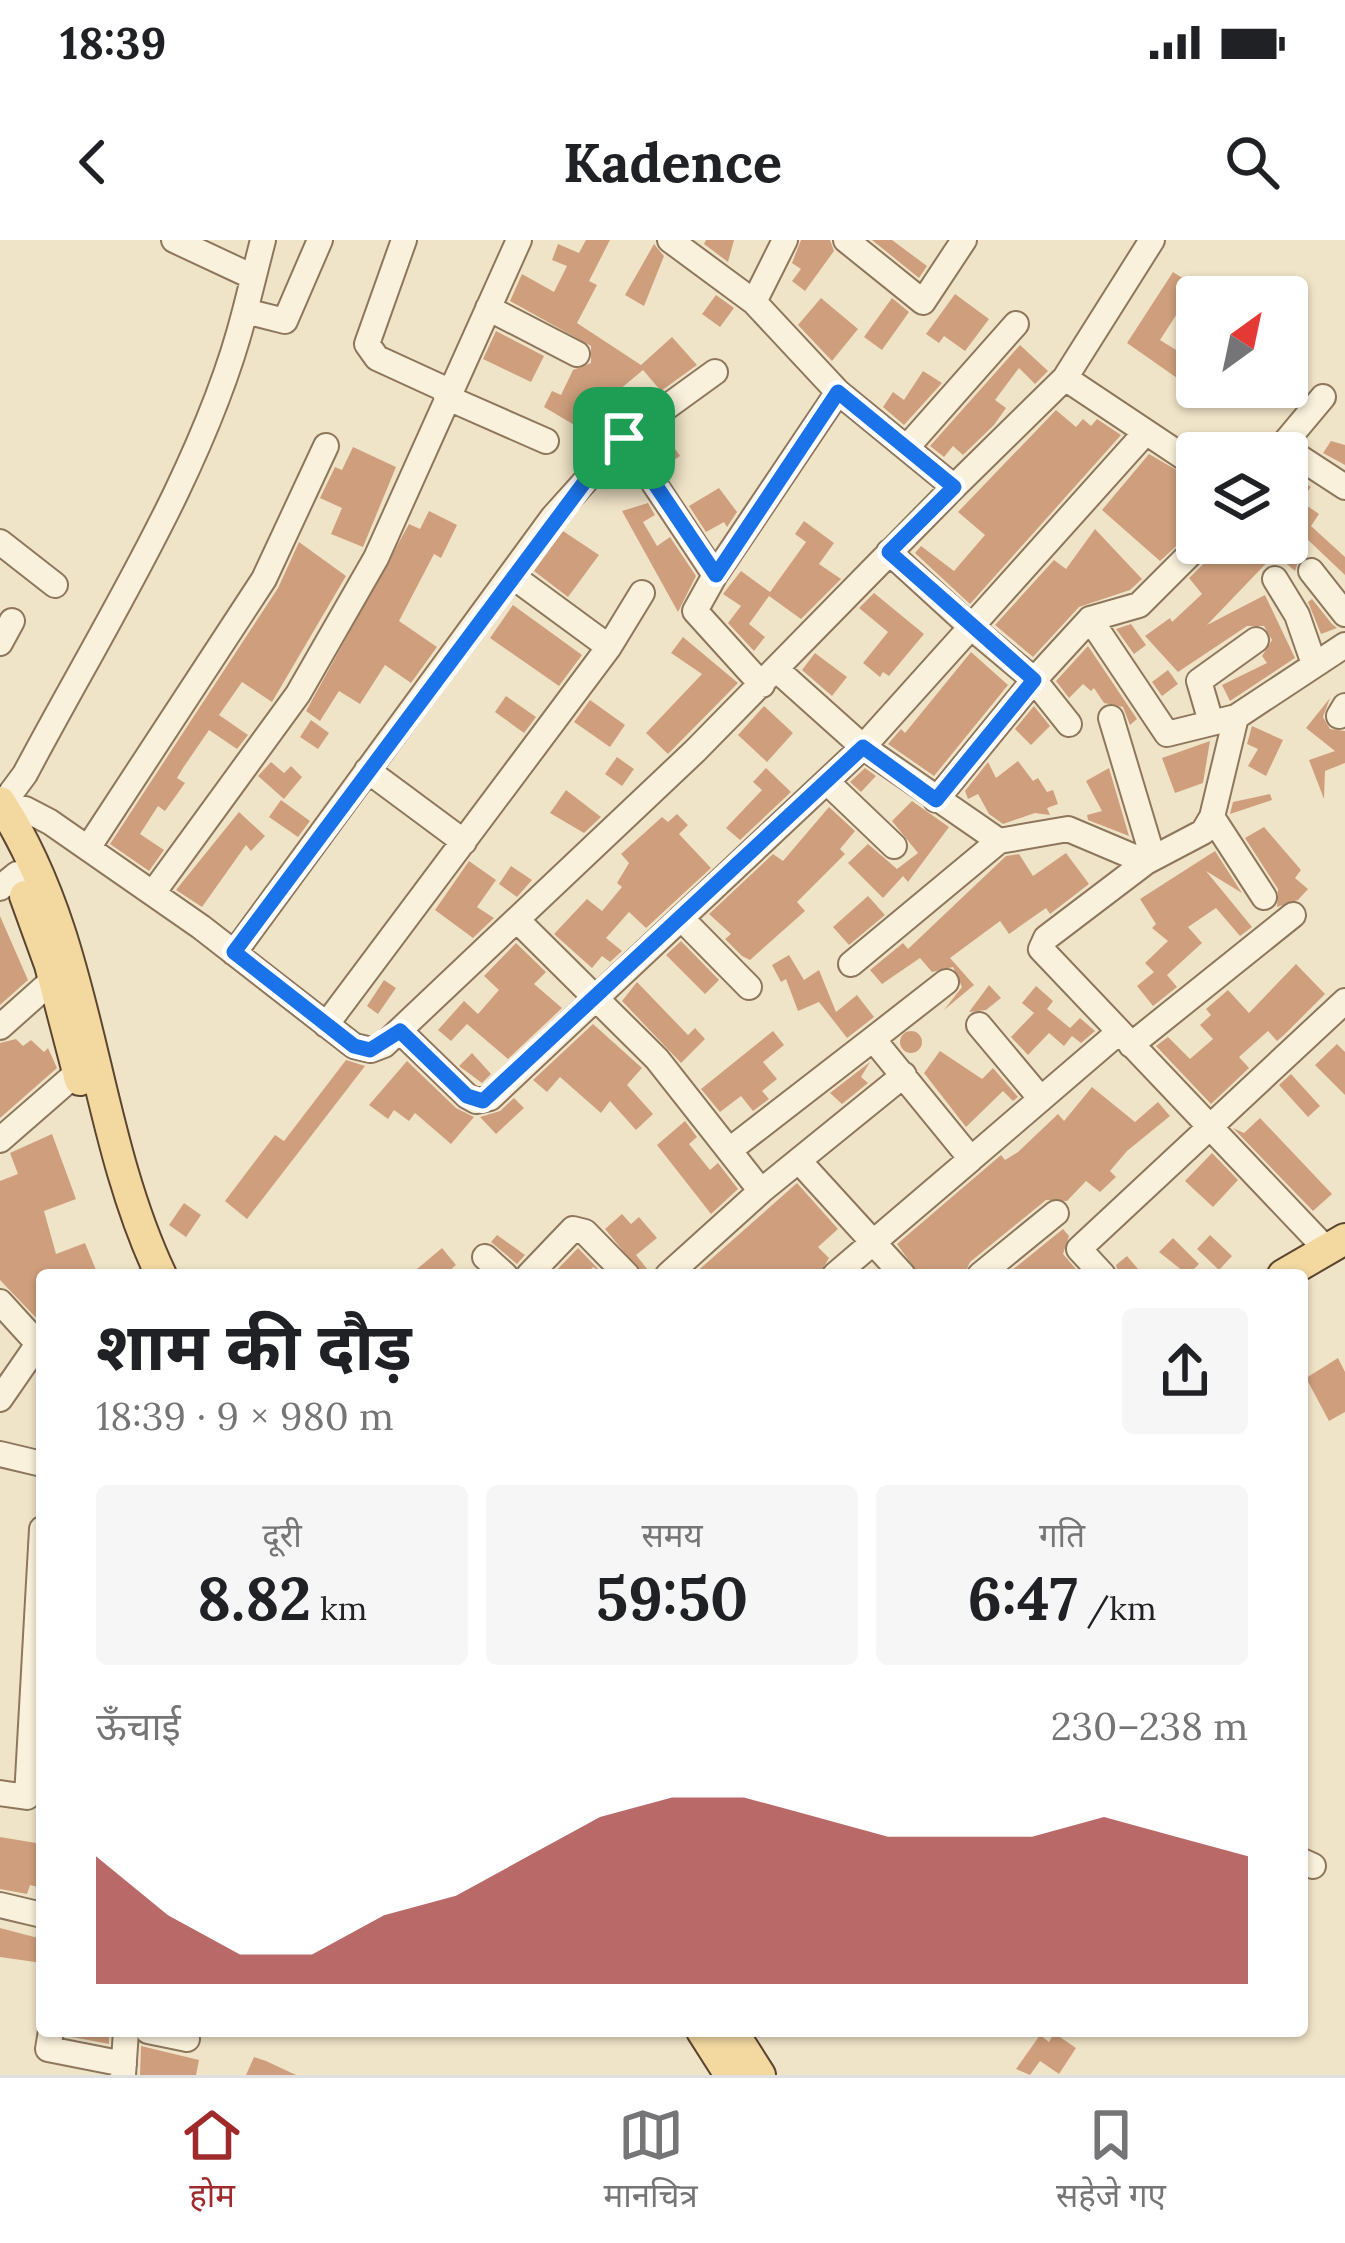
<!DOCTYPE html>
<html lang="hi">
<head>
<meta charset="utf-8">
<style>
	body { margin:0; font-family:Lora,"Noto Sans Devanagari",serif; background:#f6f6f6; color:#202124; height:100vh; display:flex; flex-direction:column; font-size:45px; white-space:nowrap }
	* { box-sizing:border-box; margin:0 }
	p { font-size:39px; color:#757577 }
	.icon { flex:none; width:66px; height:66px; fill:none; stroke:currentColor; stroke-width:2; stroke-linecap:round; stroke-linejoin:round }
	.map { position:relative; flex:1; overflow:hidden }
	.drawer { position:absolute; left:36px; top:1029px; width:1272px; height:768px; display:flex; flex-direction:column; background:#fff; border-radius:12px; box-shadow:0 3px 9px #0004 }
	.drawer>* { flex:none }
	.needle { width:78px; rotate:33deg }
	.controls { position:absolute; left:1176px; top:36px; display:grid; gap:24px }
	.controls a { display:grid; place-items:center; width:132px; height:132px; border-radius:12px; background:#fff; box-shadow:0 3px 9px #0004; font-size:60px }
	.pin { position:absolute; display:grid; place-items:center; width:102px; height:102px; color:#fff; margin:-51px; border-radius:24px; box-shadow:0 6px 18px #0006 }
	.round { display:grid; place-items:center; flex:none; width:126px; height:126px; border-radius:12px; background:#f6f6f6 }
	.headline { display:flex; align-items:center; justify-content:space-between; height:204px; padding:0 60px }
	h1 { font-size:66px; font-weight:700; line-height:90px }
	.metrics { display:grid; grid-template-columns:repeat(3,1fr); gap:18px; height:204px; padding:12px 60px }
	.metrics div { display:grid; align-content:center; border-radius:12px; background:#f6f6f6; text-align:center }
	.metrics b { font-size:60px; font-weight:700 }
	.metrics small { font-size:33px; font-weight:400 }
	.metrics p { font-size:33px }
	.chart { height:336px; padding:24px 60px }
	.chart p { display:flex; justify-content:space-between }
	.chart svg { width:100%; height:216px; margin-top:12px; fill:#9e2a2b; opacity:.7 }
	.status { display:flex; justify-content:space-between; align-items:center; height:84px; padding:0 60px; background:#fff; direction:ltr }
	.status svg { height:33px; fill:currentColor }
	header { display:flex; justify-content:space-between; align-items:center; height:156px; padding:0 60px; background:#fff; font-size:54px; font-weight:700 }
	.tab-bar { display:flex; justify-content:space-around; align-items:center; height:168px; border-top:3px solid #e0e0e0; background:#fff; font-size:33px; color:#757577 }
	.tab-bar a { display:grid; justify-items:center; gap:6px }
	.tab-bar .active { color:#9e2a2b }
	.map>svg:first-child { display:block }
</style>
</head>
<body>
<div class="status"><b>18:39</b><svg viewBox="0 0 49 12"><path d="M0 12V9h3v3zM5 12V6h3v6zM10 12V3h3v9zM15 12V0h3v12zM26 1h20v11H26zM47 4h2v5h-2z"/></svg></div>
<header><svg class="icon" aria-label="back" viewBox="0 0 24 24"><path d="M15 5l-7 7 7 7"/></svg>Kadence<svg class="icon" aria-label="search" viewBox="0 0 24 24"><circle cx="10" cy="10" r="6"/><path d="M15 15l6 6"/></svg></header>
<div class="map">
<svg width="1345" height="1835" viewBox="0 0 1345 1835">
	<rect width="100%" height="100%" fill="#f0e4c8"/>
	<path fill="#cf9f7d" d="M586 0H610L589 41 597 45 577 83 641 125 672 97 697 125 661 151 643 130 576 186 544 167 552 151 561 155 573 130 591 123V106L510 61 522 34 554 52 567 26 552 20 558 4 579 13Z
		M706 0H734L728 22 704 4Z
		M801 0H830L834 11 805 51 792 41 801 29 792 23Z
		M872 0H892L927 26 919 38Z
		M654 4 664 16 644 66 625 55Z
		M1173 32 1195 46 1160 100 1197 123V152L1127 103Z
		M955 54 989 79 965 111 944 96 939 103 926 94Z
		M716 55 734 68 720 87 702 74Z
		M821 58 858 89 832 121 798 85Z
		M892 58 909 72 882 110 864 97Z
		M496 91 544 116 531 142 483 119Z
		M1020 105 1048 131 1035 144 1019 128 995 160 1006 168 994 185 963 215 953 206 944 217 930 206Z
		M923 131 942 143 904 185 883 167 893 152 904 160Z
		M1056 170 1076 187 1083 179 1091 186 1097 179 1121 195 970 364 915 313 921 306 954 331 985 295 958 272Z
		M667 197 680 216 663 227 650 208Z
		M1331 201 1345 205V225L1323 213Z
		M353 207 396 227 363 307 331 294 342 268 320 258 335 227 342 230Z
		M1149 214 1197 242V287L1160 321 1102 270Z
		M1295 236 1311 247 1300 261 1319 274 1311 286 1345 317V335L1306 298 1292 313 1298 322 1295 331 1275 314 1207 385 1265 355 1295 418 1230 461 1222 445 1267 423 1262 416 1272 400 1264 386H1247L1178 432 1145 396 1170 378 1172 382 1202 354 1189 338 1225 303 1287 307V246Z
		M719 248 737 272 727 287 724 282 706 292 689 266Z
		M648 263 655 275 643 282 657 306 670 297 696 336 678 372 622 271Z
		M429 271 457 285 441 318 434 314 399 381 437 407 411 443 385 425 360 464 339 451 320 481 306 471 409 284 420 289Z
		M804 281 834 303 819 324 841 339 801 379 769 356 749 384 765 397 754 411 728 383 741 366 723 354 741 331 770 352 806 302 795 294Z
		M1095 289 1142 339 1130 350 1079 367 1033 417 995 385 1054 320 1066 329Z
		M563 291 599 315 568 357 534 331Z
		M299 302 346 336 272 462 242 442 219 475 248 495 237 509 209 490 183 528 177 538 185 543 165 571 158 566 140 594 164 610 149 631 110 604 278 348Z
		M874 353 924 394 889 436 883 432 880 437 863 423 888 392 859 368Z
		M1312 359 1332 384 1337 388 1321 394 1308 362Z
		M513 365 582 415 559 446 490 398Z
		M1131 384 1146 405 1134 414 1116 389Z
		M683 397 738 443 668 514 646 493 702 434 671 413Z
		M1088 406 1137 479 1130 485 1123 467 1104 463 1094 448 1091 451 1083 444 1069 458 1056 441Z
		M971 412 1008 445 934 536 888 504 901 489 905 493Z
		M815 413 847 437 832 456 802 430Z
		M1168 430 1178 444 1162 456 1152 442Z
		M506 456 536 477 524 493 495 472Z
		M1330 458 1323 477 1330 489 1345 491V523L1325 531 1324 559 1309 520 1335 511 1306 488Z
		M590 460 625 485 610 507 574 482Z
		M764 466 793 493 767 522 738 495Z
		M1034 466 1050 486 1031 505 1015 489Z
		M311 480 329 493 318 509 300 497Z
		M1252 486 1283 500 1266 536 1248 526 1258 509 1247 504Z
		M1210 501 1203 543 1175 553 1162 518Z
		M617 517 634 529 622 546 605 534Z
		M1018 521 1033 541 1038 538 1047 552 1053 550 1058 564 1047 568 1050 575 1035 573 1003 584 989 574 978 554 968 559 965 551 988 522 996 538Z
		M271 522 284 533 291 526 302 537 284 559 258 536Z
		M766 528 791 552 740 600 726 588 762 550 753 542Z
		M865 528 876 536 861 552 850 542Z
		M1109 528 1129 596 1088 580 1087 575 1102 571 1086 541Z
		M566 550 601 577 584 593 550 573Z
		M1270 554 1272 560 1230 574 1233 562Z
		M281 560 310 581 298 597 269 577Z
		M912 561 949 587 908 642 903 636 883 658 848 623 868 604 897 629 918 613 892 581Z
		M829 567 855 591 840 609 845 614 797 662 805 671 750 720 742 716 725 699 731 694 709 674 773 614 783 621Z
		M239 572 265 596 251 611 246 605 202 667 176 650Z
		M677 574 688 585 679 594 711 628 646 688 629 672 606 698 622 711 610 722 602 716 592 728 554 694 587 659 602 671 622 647 617 643 629 623 621 614 662 577 668 582Z
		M1264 587 1301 630 1295 638 1308 649 1298 660 1277 667 1278 649 1245 598Z
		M1215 611 1242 653 1206 631 1252 687 1240 696 1216 668 1188 687 1202 703 1167 735 1177 747 1153 766 1137 746 1154 732 1145 723 1168 701 1152 688 1156 684 1140 659Z
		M1066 613 1089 644 1050 674 1046 668 1009 694 1000 681 950 718 974 745 944 770 962 747 953 727 932 732 920 718 882 744 870 730 903 703 908 709 1006 616 1019 614 1033 636Z
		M469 621 496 640 477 667 494 678 473 698 435 670Z
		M511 626 532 640 517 657 499 644Z
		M868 656 885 675 849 705 833 687Z
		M0 676 28 740 0 765Z
		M681 701 719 740 705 754 666 715Z
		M516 703 546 732 534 744 562 768 508 819 467 784 451 801 438 790 464 761 478 774 499 750 484 736Z
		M789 715 804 740 819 730 836 772 857 755 874 777 847 798 819 762 798 771 786 739 781 742 772 725Z
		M1296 724 1325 754 1284 795 1277 801 1268 791 1239 817 1249 828 1211 864 1156 806 1168 797 1190 819 1213 799 1200 785 1211 775 1206 769 1228 750 1249 773Z
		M384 740 396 748 378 774 367 766Z
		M637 742 688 795 695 788 705 799 681 823 622 761Z
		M989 745 1001 758 986 770 969 772Z
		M1036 746 1053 761 1047 769 1070 788 1080 778 1095 791 1081 803 1072 796 1064 806 1049 793 1028 815 1011 797 1034 773 1022 763Z
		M593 784 642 828 627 845 653 874 636 890 610 861 601 873 560 837 547 852 533 840Z
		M900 802a11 11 0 1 1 22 0a11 11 0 1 1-22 0Z
		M773 791 784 805 763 822 777 839 762 851 769 859 753 871 741 856 720 872 701 849Z
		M16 799 23 806 31 800 44 812 48 808 57 828 0 878V803Z
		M1337 804 1345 812V855L1315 825Z
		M940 811 982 839 993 828 1018 857 1013 861 1003 851 966 887 924 833Z
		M472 813 491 834 482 843 459 826Z
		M346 820 365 826 247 979 225 961 275 895 284 901Z
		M407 821 456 868 474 877 451 904 415 873 409 881 394 870 388 879 369 865Z
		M870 822 861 837 868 843 842 864 830 853Z
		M1291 834 1320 866 1308 877 1279 845Z
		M1092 847 1135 882 1158 862 1170 876 1127 911 1110 931 1116 937 1100 952 1086 941 1067 961 1046 960 970 1022 964 1035H919L897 1004 1001 915 1005 920 1018 912 1058 874 1064 881Z
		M514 858 524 868 496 894 480 877 500 871Z
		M1260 878 1332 954 1313 971 1233 888 1244 893Z
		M685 881 697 897 689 904 710 930 718 923 738 949 711 974 657 905Z
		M52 894 76 959 44 971 56 1014 85 1003 98 1035H42V1084L0 1040V941L18 934 10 913Z
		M1212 913 1238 940 1213 967 1185 941Z
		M797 943 838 989 818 1007 829 1018 819 1035H693Z
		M184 963 201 975 186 997 169 985Z
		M622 974 631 984 639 977 657 998 636 1015 652 1035H643L605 989Z
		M1063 989 1069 996 1063 1014 1081 1035H1006Z
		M497 995 525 1015 517 1024 491 1002Z
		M1210 995 1232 1016 1219 1030 1197 1009Z
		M1173 998 1199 1024 1188 1035 1159 1012Z
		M442 1008 456 1025 444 1035H410Z
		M578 1008 604 1035 593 1027 586 1035H552Z
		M1127 1016 1143 1035H1119L1116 1025Z
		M1338 1118 1345 1132V1172L1329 1181 1306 1138Z
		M0 1597 42 1604V1648L30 1645 27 1654 0 1649Z
		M0 1688 42 1699V1723L0 1717Z
		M67 1791H109V1804L67 1796Z
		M1054 1793 1076 1808 1059 1834 1040 1821 1030 1835 1016 1829 1040 1795 1049 1802Z
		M141 1806 199 1820 196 1835H140Z
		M254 1817 266 1821 296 1835H246Z"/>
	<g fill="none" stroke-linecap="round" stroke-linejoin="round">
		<g stroke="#8d765c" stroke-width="28">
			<path id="minor" d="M174 0 251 36
				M404 0 367 104 377 118 449 151
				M846 0 923 62 964 0
				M754 62 785 0
				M488 68 577 114
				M245 71 263 0
				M1065 138 1197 226
				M446 157 546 201
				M624 198 715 132
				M908 206 1016 84
				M1282 206 1323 157
				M1277 213 1282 206 1345 247
				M954 247 1065 138 1152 0
				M0 302 55 345
				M1311 331 1345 374
				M511 335 609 407
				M715 335 838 152
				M1275 339 1297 375 1314 424
				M1090 379 1139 365 1201 303
				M0 403 12 381
				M777 430 863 507 999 601 1068 589 1146 622
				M1339 476 1345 466
				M1111 478 1153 618
				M1211 482 1199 441 1256 400
				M1069 484 1034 440 1090 379 1167 494 1236 477
				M367 530 464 602
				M827 542 894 606
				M936 560 1034 440 971 387 1146 192
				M2 565 25 534C101 390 206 227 245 71L285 81 320 0
				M0 567 25 569 50 582 201 687 354 806 371 810 384 805 695 511 954 247 838 152 754 62 670 0
				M1212 577 1264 657
				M88 608 264 339 326 206
				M0 648 17 634
				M153 653 298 454 376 318 519 0
				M681 678 749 747
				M518 681 657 819 761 951 668 1035
				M234 713 553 277 624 198 715 335 695 371 762 445
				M851 724 999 601
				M326 785 609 407 642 353
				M979 785 1041 859
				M0 787 54 739
				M400 791 467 856 476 861 490 858 863 507 971 387 889 312
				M873 799 946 742
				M1131 805 1293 675
				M0 900 78 832
				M731 909 873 799 971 919 1119 792
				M799 921 903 1035
				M761 951 904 835
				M1328 1011 1041 709 1046 698 1146 622 1203 592 1212 577 1236 477 1345 405
				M485 1017 505 1035
				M529 1035 573 989 585 992 627 1035
				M835 1035 971 919
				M980 1035 1056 973
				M1103 1035 1079 1009 1345 761
				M0 1062 42 1108
				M0 1159 38 1104
				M0 1214 42 1224
				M0 1553 27 1557 42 1289
				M1302 1621 1313 1626
				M0 1665 42 1675
				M51 1791 48 1809 124 1824
				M148 1791 187 1799
				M123 1835 126 1791"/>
		</g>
		<g stroke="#5b4430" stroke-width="34">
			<path id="major" d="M0 562C93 706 89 883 161 1035
				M25 656 50 725 80 840
				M1283 1035 1345 999
				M702 1791 730 1835
				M732 1791 760 1835"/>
		</g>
		<use href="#minor" stroke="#faf1dc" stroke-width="24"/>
		<use href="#major" stroke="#f3d9a0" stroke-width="30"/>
	</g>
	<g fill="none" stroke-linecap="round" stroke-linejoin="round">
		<g stroke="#fff" stroke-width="24">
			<path id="route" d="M838 152 954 247 889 312 1034 440 936 560 863 507 483 861 467 856 400 791 370 810 354 806 234 712 601 220 624 198 716 335Z"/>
		</g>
		<use href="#route" stroke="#1a73e8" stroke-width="15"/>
	</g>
</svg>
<div class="controls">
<a><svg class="needle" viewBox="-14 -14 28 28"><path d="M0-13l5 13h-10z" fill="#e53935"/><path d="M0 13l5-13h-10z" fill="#757577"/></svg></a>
<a><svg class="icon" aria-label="layers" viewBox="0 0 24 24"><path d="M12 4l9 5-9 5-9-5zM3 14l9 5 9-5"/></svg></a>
</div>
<div class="pin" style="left:624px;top:198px;background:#1e9e55"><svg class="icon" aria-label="arrive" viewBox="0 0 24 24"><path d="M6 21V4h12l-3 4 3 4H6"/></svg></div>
<section class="drawer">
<div class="headline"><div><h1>शाम की दौड़</h1><p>18:39 · 9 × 980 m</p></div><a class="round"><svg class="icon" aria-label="share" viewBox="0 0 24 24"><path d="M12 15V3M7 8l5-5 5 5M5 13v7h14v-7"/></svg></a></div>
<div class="metrics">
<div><p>दूरी</p><b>8.82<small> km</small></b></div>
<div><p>समय</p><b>59:50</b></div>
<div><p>गति</p><b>6:47<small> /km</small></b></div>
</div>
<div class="chart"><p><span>ऊँचाई</span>230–238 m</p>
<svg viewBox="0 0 160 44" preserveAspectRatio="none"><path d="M0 44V18L10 30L20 38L30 38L40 30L50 26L60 18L70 10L80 6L90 6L100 10L110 14L120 14L130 14L140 10L150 14L160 18V44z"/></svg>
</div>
</section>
</div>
<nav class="tab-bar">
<a class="active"><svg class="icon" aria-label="home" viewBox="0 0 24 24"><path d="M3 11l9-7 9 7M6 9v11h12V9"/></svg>होम</a>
<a><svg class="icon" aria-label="map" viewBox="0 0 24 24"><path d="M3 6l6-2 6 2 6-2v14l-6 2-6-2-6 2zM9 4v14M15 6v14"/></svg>मानचित्र</a>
<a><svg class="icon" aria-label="saved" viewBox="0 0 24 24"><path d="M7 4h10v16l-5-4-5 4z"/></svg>सहेजे गए</a>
</nav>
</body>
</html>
